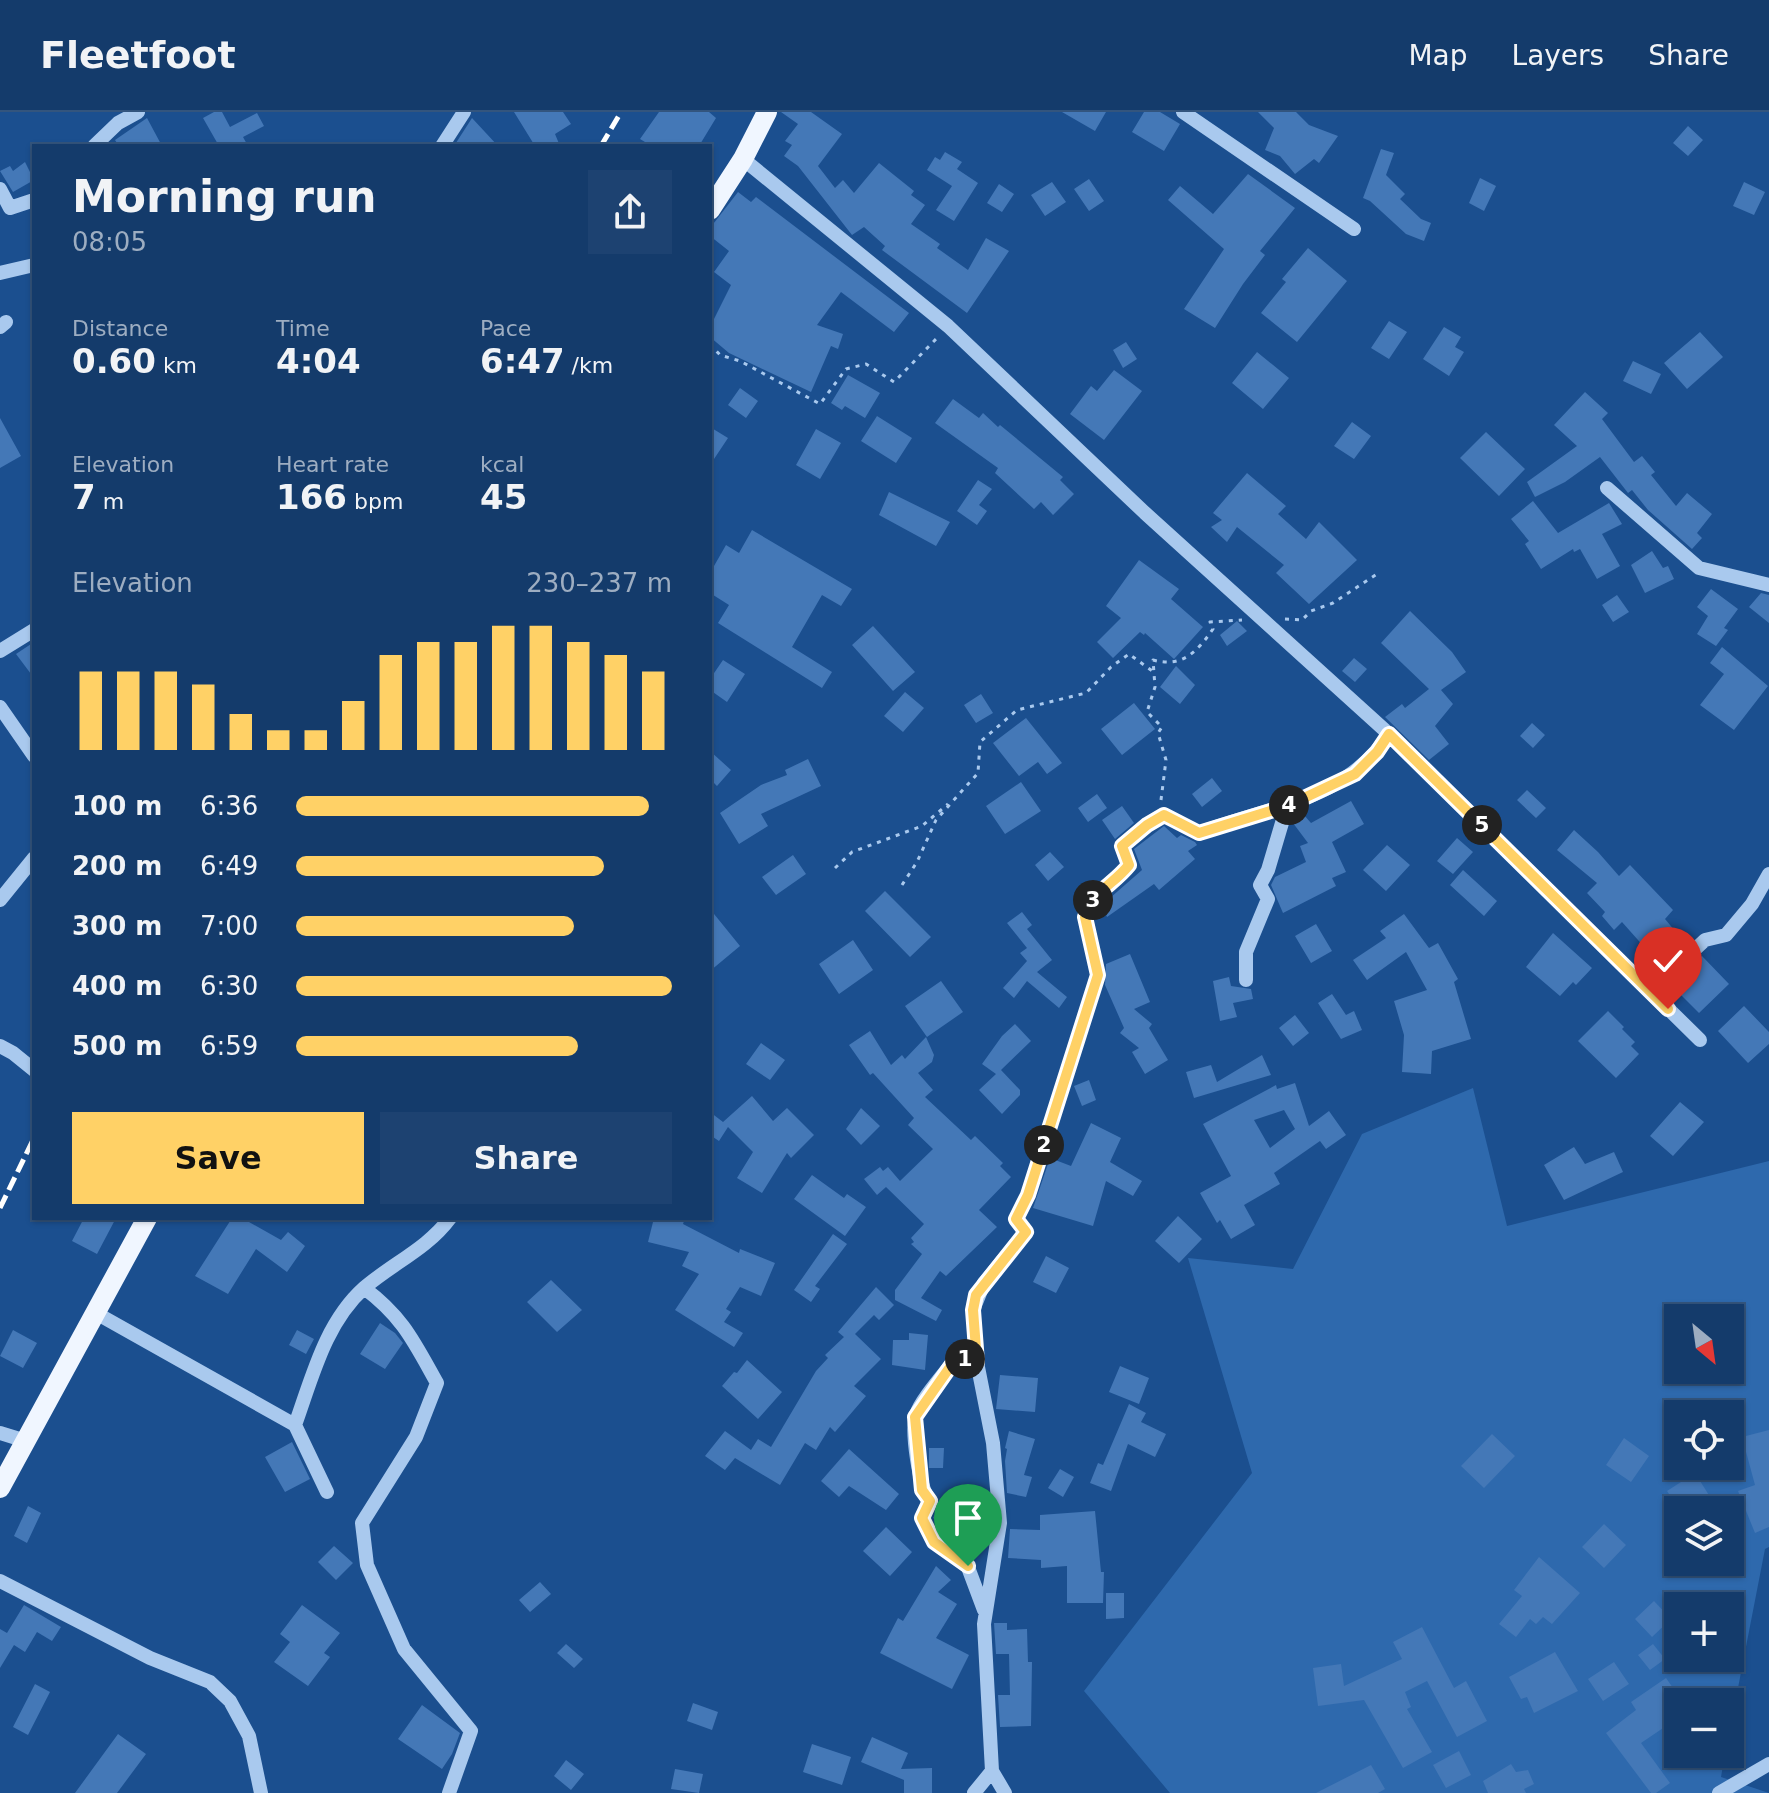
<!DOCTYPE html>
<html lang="en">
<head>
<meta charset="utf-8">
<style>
	body { margin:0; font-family:"DejaVu Sans",sans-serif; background:#1d4271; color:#f1f3f6; height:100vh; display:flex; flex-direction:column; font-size:30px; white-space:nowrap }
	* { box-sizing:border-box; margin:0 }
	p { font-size:26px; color:#9dadc1 }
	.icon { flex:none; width:44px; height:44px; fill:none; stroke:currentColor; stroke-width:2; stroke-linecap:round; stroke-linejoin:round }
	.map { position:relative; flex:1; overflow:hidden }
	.panel { position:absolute; left:32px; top:32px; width:680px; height:1076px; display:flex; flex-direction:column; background:#143b6b; border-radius:0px; box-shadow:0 2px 6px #0004,0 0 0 2px #33557e }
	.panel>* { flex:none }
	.needle { width:52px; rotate:151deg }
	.buttons { position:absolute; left:1664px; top:1192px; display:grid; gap:16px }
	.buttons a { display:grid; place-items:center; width:80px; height:80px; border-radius:0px; background:#143b6b; box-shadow:0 2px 6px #0004,0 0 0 2px #33557e; font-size:40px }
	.pin { position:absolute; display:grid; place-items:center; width:68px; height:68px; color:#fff; margin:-82px -34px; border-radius:50% 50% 50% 0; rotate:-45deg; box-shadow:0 0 8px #0007 }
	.pin .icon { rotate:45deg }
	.km { position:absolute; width:40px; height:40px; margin:-20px; border-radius:50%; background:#222; color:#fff; font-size:22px; line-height:40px; text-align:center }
	.round { display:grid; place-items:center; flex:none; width:84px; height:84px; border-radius:0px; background:#1d4271 }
	.headline { display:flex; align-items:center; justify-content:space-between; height:136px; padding:0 40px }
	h1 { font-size:44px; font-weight:700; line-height:60px }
	.figures { display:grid; grid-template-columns:repeat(3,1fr); gap:12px; height:136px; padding:8px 40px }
	.figures div { display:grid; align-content:center }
	.figures b { font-size:34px; font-weight:700 }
	.figures small { font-size:22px; font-weight:400 }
	.figures p { font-size:22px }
	.chart { height:224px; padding:16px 40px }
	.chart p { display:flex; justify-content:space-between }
	.chart svg { width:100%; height:144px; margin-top:8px; stroke:#ffd166; stroke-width:6 }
	.button { display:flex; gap:16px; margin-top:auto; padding:16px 40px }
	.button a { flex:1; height:92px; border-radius:0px; background:#ffd166; color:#111; font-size:32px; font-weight:700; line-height:92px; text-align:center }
	.button a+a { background:#1d4271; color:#f1f3f6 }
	ul { padding:0 40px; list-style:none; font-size:26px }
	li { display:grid; grid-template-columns:128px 96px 1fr; align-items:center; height:60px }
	li i { height:20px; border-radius:10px; background:#ffd166 }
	header { display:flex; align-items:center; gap:48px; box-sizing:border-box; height:112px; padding:0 40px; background:#143b6b; border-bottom:2px solid #33557e }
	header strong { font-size:38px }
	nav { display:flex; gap:44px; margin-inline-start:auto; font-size:28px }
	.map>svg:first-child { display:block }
</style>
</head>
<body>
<header>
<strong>Fleetfoot</strong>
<nav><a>Map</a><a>Layers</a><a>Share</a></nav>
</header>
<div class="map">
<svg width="1769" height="1681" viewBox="0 0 1769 1681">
	<rect width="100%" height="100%" fill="#1b4f8f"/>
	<path fill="#2e69ad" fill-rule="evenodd" d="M1473 976 1507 1114 1769 1049V1435L1765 1437 1730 1617V1590H1678V1642H1725L1721 1665 1769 1681H1170L1084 1579 1252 1361 1188 1146 1293 1157 1362 1022ZM1678 1206H1730V1258H1678ZM1678 1302H1730V1354H1678ZM1678 1398H1730V1450H1678ZM1678 1494H1730V1546H1678Z"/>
	<path fill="#4478b7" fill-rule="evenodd" d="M214 0H222L230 15 257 1 264 14 243 25 248 34H219L203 6Z
		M514 0H563L571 12 555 22 560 34H535Z
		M659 0H709L716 6 699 34H643L645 30 640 27Z
		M781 0H811L842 22 818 54 835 76 843 68 854 81 879 51 914 79 911 83 925 93 911 112 940 132 937 136 968 158 986 126 1009 139 967 201 882 138 885 134 864 115 852 123 798 54 784 44 792 33 785 29 798 12Z
		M1062 0H1106L1095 19Z
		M1144 0H1160L1180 12 1164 39 1132 20Z
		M1258 0H1296L1309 13 1338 24 1319 51 1314 47 1295 62 1280 44 1265 38 1274 16Z
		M147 6 162 34H119L115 28Z
		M472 6 498 34H454Z
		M1688 14 1703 28 1688 44 1673 31Z
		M1381 37 1394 41 1386 63 1405 82 1400 87 1421 107 1431 111 1424 129 1406 122 1370 89 1363 86Z
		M945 40 962 50 957 57 978 71 954 109 936 98 952 74 927 58 935 45 940 48Z
		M25 50 34 68 13 80 0 59 10 54 13 59Z
		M1248 62 1295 96 1260 139 1265 143 1243 172 1215 216 1184 197 1224 137 1168 88 1180 74 1213 102Z
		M1480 66 1496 74 1484 99 1469 91Z
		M1089 67 1104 89 1089 99 1074 77Z
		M1052 70 1066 90 1045 104 1031 83Z
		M1744 70 1765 80 1754 103 1733 94Z
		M999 72 1014 82 1002 100 987 91Z
		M738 80 751 90 756 85 909 201 894 220 841 180 817 213 843 222 838 237 831 234 811 280 729 241 710 225V215L731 173 714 160 729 139 710 124V116Z
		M1308 136 1347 169 1297 230 1261 201 1286 170 1282 167Z
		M1389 209 1407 220 1389 247 1371 236Z
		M1444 215 1461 225 1455 235 1464 240 1449 264 1423 247Z
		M1700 220 1723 245 1687 277 1664 251Z
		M1126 230 1137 247 1123 256 1113 238Z
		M1257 240 1289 266 1263 297 1232 271Z
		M1633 249 1661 262 1651 282 1623 269Z
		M1114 258 1142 279 1104 328 1070 302 1091 274 1097 279Z
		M848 263 880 281 865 306 845 294 842 298 831 291Z
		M740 276 758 289 746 306 728 293Z
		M1585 280 1608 301 1602 307 1634 350 1642 344 1655 360 1651 363 1676 394 1687 381 1712 402 1697 421 1702 426 1692 437 1648 398 1632 378 1628 381 1600 345 1565 370 1535 385 1527 370 1577 334 1554 313Z
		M953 287 979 306 983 301 998 315 1000 313 1063 365 1060 368 1074 382 1053 403 1041 390 1034 397 995 361 998 356 935 311Z
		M877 304 912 326 896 351 861 329Z
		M0 306 21 344 0 356Z
		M1352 310 1371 324 1354 347 1334 334Z
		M710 315 728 326 710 353Z
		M816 317 841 331 820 367 796 353Z
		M1486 320 1525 357 1499 384 1460 346Z
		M1247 361 1286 394 1278 402 1306 427 1319 410 1357 448 1309 492 1276 461 1284 453 1237 415 1227 430 1211 415 1222 408 1213 401Z
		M978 368 992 377 979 393 987 399 977 413 957 399Z
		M889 380 950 410 936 434 879 403Z
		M1533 389 1558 421 1609 391 1622 412 1602 422 1620 454 1597 467 1580 437 1574 440 1573 437 1541 457 1525 432 1529 429 1511 407Z
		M752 418 852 477 841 494 822 483 792 535 832 560 822 576 718 511 729 493 710 481V461L726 433 739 441Z
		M1652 439 1663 456 1668 454 1674 467 1645 481 1631 453Z
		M1139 448 1179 477 1171 487 1203 515 1174 547 1145 521 1144 523 1140 520 1113 546 1097 530 1121 506 1106 494Z
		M1711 477 1738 497 1724 516 1728 518 1716 534 1697 522 1708 504 1697 495Z
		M1761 481 1769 483V511L1749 495Z
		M1617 483 1629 500 1613 510 1602 493Z
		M1410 499 1452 540 1466 560 1441 578 1453 592 1435 614 1449 632 1429 648 1385 605 1402 592 1405 596 1429 577 1381 531Z
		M1237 509 1247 519 1227 534 1220 523Z
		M873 514 915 560 893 579 852 533Z
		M34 530V566L16 542Z
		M1722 535 1768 574 1734 618 1700 593 1724 562 1710 551Z
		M1354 546 1367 557 1355 570 1342 559Z
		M723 548 745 562 727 590 710 578V567Z
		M1176 554 1195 573 1180 592 1160 575Z
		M905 580 924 596 903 620 884 604Z
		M981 582 993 601 976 611 964 593Z
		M1134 591 1155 617 1122 643 1101 617Z
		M1026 606 1062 651 1047 662 1038 650 1019 664 993 631Z
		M1532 611 1545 623 1533 636 1520 624Z
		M710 639 731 658 717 674 710 667Z
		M808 647 821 674 761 702 768 714 739 732 720 701 761 673 787 663 785 658Z
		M1212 666 1222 679 1202 695 1192 682Z
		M1021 670 1041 699 1005 722 986 694Z
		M1527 678 1546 696 1536 706 1517 688Z
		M1097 682 1107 696 1088 710 1078 696Z
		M1351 689 1364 712 1332 730 1346 760 1332 766 1336 774 1283 801 1271 773 1275 765 1306 750 1300 734 1308 731 1293 711 1304 703 1311 711Z
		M1122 694 1134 711 1115 727 1102 708Z
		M1164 714 1177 726 1181 723 1195 730 1197 733 1188 739 1195 747 1159 778 1154 772 1107 805 1102 793 1142 758 1134 737Z
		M1574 718 1598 740 1619 764 1630 753 1673 798 1665 807 1686 832 1662 855 1622 810 1614 818 1602 804 1605 800 1587 781 1597 771 1557 738Z
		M1457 726 1473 740 1453 762 1437 749Z
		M1387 733 1410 753 1386 779 1363 758Z
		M1050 740 1064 755 1048 769 1035 753Z
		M793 743 806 762 776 783 762 765Z
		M1463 758 1497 789 1484 804 1450 773Z
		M885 779 931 825 910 845 865 799Z
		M710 797 740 834 710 859Z
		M1022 800 1032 813 1027 817 1052 848 1037 860 1067 885 1059 896 1027 869 1014 886 1003 876 1027 849 1020 841 1027 836 1007 811Z
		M1404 802 1429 836 1438 831 1458 867 1454 870 1471 927 1432 939 1431 962 1402 960 1404 923 1394 889 1427 878 1406 840 1367 868 1353 848 1386 826 1380 819Z
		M1316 812 1332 839 1311 851 1295 824Z
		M1553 821 1592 856 1576 873 1573 870 1560 884 1526 855Z
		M853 828 873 858 839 882 819 852Z
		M1130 842 1150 890 1134 897 1152 912 1149 916 1168 948 1145 962 1132 940 1139 936 1120 921 1124 916 1105 873 1106 852Z
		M1702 844 1729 872 1699 901 1671 873Z
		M1229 865 1231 874 1251 877 1253 887 1233 891 1237 905 1220 909 1213 869Z
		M941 869 963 900 927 925 905 894Z
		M1332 882 1346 903 1354 899 1362 918 1341 927 1318 891Z
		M1744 894 1769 920V932L1748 951 1718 919Z
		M1608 899 1624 915 1622 917 1635 930 1631 934 1639 942 1616 966 1578 929Z
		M1295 903 1309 921 1293 934 1279 916Z
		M1015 912 1031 929 1001 958 1020 978V983L1002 1002 979 978 996 962 982 952 1002 924Z
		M870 919 891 953 902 943 905 947 926 925 934 943 932 950 918 961 933 978 925 985 971 1028 975 1024 1003 1051 1000 1054 1011 1065 979 1098 997 1115 946 1164 940 1159 921 1186 942 1198 936 1209 895 1188V1178L922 1142 911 1132 914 1130 911 1126 924 1112 886 1075 877 1083 864 1067 880 1055 883 1059 888 1055 900 1069 933 1037 908 1013 914 1006 873 961 870 963 849 933Z
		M761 931 785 948 770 968 746 952Z
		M1262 943 1271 963 1194 986 1186 960 1211 953 1217 970Z
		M1089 968 1096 988 1082 994 1074 974Z
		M1295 971 1309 1014 1329 999 1346 1023 1326 1037 1320 1029 1274 1061 1280 1072 1244 1093 1255 1113 1231 1127 1220 1108 1217 1111 1200 1081 1231 1064 1203 1012 1276 973 1277 977ZM1284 998 1295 1017 1270 1036 1254 1008Z
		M752 984 773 1009 787 996 814 1023 791 1046 787 1041 762 1081 737 1066 753 1040 728 1015 719 1029 710 1023V1000L723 1010Z
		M1680 990 1704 1010 1673 1044 1650 1024Z
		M861 996 880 1014 861 1033 846 1017Z
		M1091 1011 1121 1026 1110 1050 1142 1069 1133 1084 1106 1069 1093 1114 1033 1096 1050 1046 1071 1054Z
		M1574 1035 1585 1052 1614 1040 1623 1060 1564 1088 1544 1053Z
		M812 1063 844 1086 847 1082 866 1095 845 1124 794 1087Z
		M1178 1104 1202 1127 1179 1151 1155 1129Z
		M84 1106H116L97 1142 72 1129Z
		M232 1106H242L281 1128 288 1120 305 1134 287 1160 256 1137 228 1182 195 1164Z
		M654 1106 684 1109 683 1112 739 1141 740 1137 775 1151 761 1184 740 1175 726 1197 731 1200 724 1210 743 1221 734 1235 675 1198 699 1162 682 1154 689 1140 648 1130Z
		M833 1122 847 1132 815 1174 820 1177 811 1190 794 1178Z
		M1046 1144 1069 1156 1056 1181 1033 1170Z
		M551 1168 582 1198 557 1220 527 1190Z
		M876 1175 894 1193 879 1208 874 1203 855 1222 881 1247 854 1274 866 1284 835 1320 830 1315 816 1338 805 1331 780 1373 735 1346 725 1358 705 1344 725 1319 751 1338 758 1327 771 1335 816 1259 828 1246 825 1243 844 1225 838 1220Z
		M380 1211 395 1221 403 1231 385 1257 360 1242Z
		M13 1218 37 1231 23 1256 0 1244Z
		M297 1218 314 1227 306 1242 289 1233Z
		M909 1221 928 1223 925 1258 892 1253 893 1228H909Z
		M747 1248 782 1280 758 1307 722 1274 734 1260 737 1261Z
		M1120 1254 1149 1266 1139 1292 1109 1280Z
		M1000 1263 1038 1266 1035 1300 996 1297Z
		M1129 1292 1146 1301 1141 1310 1166 1322 1155 1345 1128 1332 1111 1379 1090 1371 1098 1351 1103 1353Z
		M1769 1318V1415L1755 1421 1738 1379 1755 1373 1742 1325Z
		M1009 1319 1035 1327 1024 1363 1032 1365 1026 1385 1007 1381 1005 1349 1007 1337 1005 1336Z
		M1492 1322 1515 1344 1484 1376 1461 1354Z
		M1624 1326 1649 1344 1631 1370 1606 1353Z
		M292 1330 310 1367 285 1380 265 1345Z
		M929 1336H944L943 1356H929Z
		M849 1337 899 1382 886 1398 849 1374 839 1385 821 1369Z
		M1060 1357 1074 1365 1063 1385 1048 1376Z
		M1695 1361 1712 1388 1706 1392 1710 1398H1680L1667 1379Z
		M945 1382 964 1393 949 1416 933 1406Z
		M28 1394 41 1401 27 1431 14 1424Z
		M1095 1399 1101 1460H1104L1103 1491H1067V1454L1041 1456V1448L1008 1446 1010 1417 1040 1418V1403Z
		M1604 1412 1626 1433 1604 1456 1582 1435Z
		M886 1415 912 1440 890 1464 863 1439Z
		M334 1434 353 1451 336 1468 318 1450Z
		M1539 1445 1580 1481 1552 1512 1543 1505 1536 1512 1530 1507 1516 1525 1499 1512 1522 1484 1514 1478Z
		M936 1454 951 1468 938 1480 957 1492 936 1526 969 1543 952 1577 880 1541 898 1506 903 1509Z
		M540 1470 551 1482 530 1500 519 1488Z
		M1106 1481H1124V1506L1106 1507Z
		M1654 1489 1671 1507 1652 1525 1635 1507Z
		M24 1493 61 1515 52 1529 37 1520 25 1540 14 1533 0 1556V1517L7 1521Z
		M302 1493 340 1521 324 1541 330 1545 308 1574 274 1550 290 1530 280 1522Z
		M994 1511H1007V1518L1027 1517 1028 1550H1032L1031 1614 1000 1615 998 1583H1010L1009 1542H996Z
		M1422 1515 1454 1576 1466 1569 1487 1609 1457 1625 1427 1569 1405 1580 1411 1595 1407 1597 1432 1640 1403 1656 1364 1588 1318 1594 1313 1556 1341 1552 1344 1574 1402 1547 1393 1530Z
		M566 1532 583 1547 574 1556 557 1541Z
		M1653 1532 1665 1547 1650 1558 1638 1543Z
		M1555 1540 1578 1579 1534 1601 1527 1585 1521 1587 1509 1565Z
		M1614 1550 1629 1572 1603 1589 1588 1567Z
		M1666 1566 1678 1583V1606L1641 1631 1670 1671 1656 1681H1651L1606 1621 1636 1598 1631 1590Z
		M35 1572 50 1580 28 1623 13 1615Z
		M693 1591 718 1600 712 1618 687 1609Z
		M422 1593 460 1621 452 1642 442 1657 398 1627Z
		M118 1622 146 1642 117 1681H75Z
		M872 1625 908 1641 901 1657 932 1656V1681H904V1668L861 1650Z
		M812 1632 851 1645 842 1673 803 1660Z
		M1459 1639 1471 1663 1446 1676 1433 1653Z
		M566 1648 584 1662 571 1678 554 1664Z
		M1511 1652 1516 1660 1528 1658 1534 1672 1524 1677 1526 1681H1488L1483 1669Z
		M1371 1653 1385 1677 1378 1681H1316Z
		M675 1657 703 1662 699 1681 671 1677Z"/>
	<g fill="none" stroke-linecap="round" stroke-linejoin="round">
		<path stroke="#a9c9ee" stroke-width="3" stroke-dasharray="4 6" stroke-linecap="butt" d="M710 232 720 243 740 249 820 292 846 257 866 252 894 270 939 224
			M1285 507 1302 508 1311 499 1333 491 1377 462
			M1161 688 1166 648 1158 621 1162 615 1147 600 1155 575 1153 548C1182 556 1197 540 1213 517L1210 510 1242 508
			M835 756 852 740 922 714 948 692
			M902 773 917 750 936 708 978 661 980 630 1017 598 1086 581 1111 555 1129 542 1155 561"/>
		<path stroke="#a9c9ee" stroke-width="14" d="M1183 0 1354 117
			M94 34 118 11 138 0
			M442 34 464 0
			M743 47 948 214 1145 401 1389 622 1700 928
			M0 77 10 96 34 88
			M0 161 34 153
			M0 215 6 210
			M1607 376 1699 456 1769 473
			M0 539 34 518
			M0 595 34 644
			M0 788 34 746
			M1246 868V840L1268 787 1260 773 1268 758 1287 694
			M1646 873 1661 869 1705 828 1726 823 1752 792 1769 762
			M0 934 13 941 34 958
			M364 1176C403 1205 414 1230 437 1271L416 1325 362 1411 367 1453 404 1537 471 1619 449 1681
			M94 1200 295 1313
			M977 1250 957 1245C946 1260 921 1287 916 1303 911 1319 919 1376 930 1389L922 1406 934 1430 966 1450 984 1498
			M0 1321 26 1329
			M327 1380 295 1313C312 1266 325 1211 364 1176 393 1151 427 1137 450 1106
			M0 1469 150 1546 210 1570 230 1589 249 1624 261 1681
			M974 1681 992 1659
			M1005 1681 992 1659 984 1512 1000 1411 993 1331 977 1250 973 1198 984 1171 1026 1120 1016 1107 1028 1083 1098 863 1085 805C1097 775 1110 775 1129 753L1122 734 1147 713 1164 703 1199 721C1268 694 1345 690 1389 622
			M1719 1681 1769 1652"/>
		<path stroke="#f0f6ff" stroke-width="20" d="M710 98 743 47 767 0
			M0 1376 147 1106"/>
		<path stroke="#fff" stroke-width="5" stroke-dasharray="14 6" stroke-linecap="butt" d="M601 34 621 0
			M0 1096 34 1026"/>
	</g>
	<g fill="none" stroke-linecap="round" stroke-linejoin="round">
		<g stroke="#fff" stroke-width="16">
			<path id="route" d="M968 1454 934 1430 922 1406 930 1389 922 1378 915 1305 957 1245 977 1250 973 1198 976 1183 1026 1120 1016 1107 1028 1083 1098 863 1085 805C1097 775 1111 775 1129 753L1122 734 1147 713 1164 703 1199 721 1287 694 1355 662 1377 640 1389 622 1668 897"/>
		</g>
		<use href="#route" stroke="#ffd166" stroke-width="10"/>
	</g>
</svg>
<div class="buttons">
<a><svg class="needle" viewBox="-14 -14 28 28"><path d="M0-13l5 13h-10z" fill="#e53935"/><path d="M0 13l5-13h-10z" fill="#9dadc1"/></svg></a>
<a><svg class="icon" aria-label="locate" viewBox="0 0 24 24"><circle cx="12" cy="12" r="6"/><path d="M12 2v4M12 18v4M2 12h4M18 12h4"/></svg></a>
<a><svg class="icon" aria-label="layers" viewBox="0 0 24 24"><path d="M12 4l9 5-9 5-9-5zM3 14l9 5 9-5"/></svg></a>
<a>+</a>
<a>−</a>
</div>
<div class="pin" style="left:968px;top:1454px;background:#1e9e55"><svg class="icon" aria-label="arrive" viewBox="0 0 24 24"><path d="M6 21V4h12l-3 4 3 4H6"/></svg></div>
<div class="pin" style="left:1668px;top:897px;background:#d93025"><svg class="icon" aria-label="check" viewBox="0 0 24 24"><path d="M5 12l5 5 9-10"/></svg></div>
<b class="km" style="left:965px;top:1247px">1</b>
<b class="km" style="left:1044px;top:1033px">2</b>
<b class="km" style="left:1093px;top:788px">3</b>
<b class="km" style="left:1289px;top:693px">4</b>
<b class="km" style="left:1482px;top:713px">5</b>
<section class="panel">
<div class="headline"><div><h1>Morning run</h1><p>08:05</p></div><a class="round"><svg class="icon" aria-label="share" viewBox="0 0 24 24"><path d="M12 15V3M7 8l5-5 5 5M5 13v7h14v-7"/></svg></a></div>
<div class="figures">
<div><p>Distance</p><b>0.60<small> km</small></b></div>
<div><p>Time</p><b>4:04</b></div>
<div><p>Pace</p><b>6:47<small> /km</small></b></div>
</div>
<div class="figures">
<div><p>Elevation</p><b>7<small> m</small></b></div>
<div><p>Heart rate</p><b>166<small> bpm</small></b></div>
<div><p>kcal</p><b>45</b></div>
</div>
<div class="chart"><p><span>Elevation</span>230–237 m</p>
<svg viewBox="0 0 160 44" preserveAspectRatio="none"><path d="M5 44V20M15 44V20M25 44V20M35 44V24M45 44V33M55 44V38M65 44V38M75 44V29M85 44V15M95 44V11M105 44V11M115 44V6M125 44V6M135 44V11M145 44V15M155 44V20"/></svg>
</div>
<ul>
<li><b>100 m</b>6:36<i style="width:94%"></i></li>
<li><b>200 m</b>6:49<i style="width:82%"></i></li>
<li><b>300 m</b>7:00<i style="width:74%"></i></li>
<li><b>400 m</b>6:30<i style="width:100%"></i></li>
<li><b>500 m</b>6:59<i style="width:75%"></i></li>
</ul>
<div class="button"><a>Save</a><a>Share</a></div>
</section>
</div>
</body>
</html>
